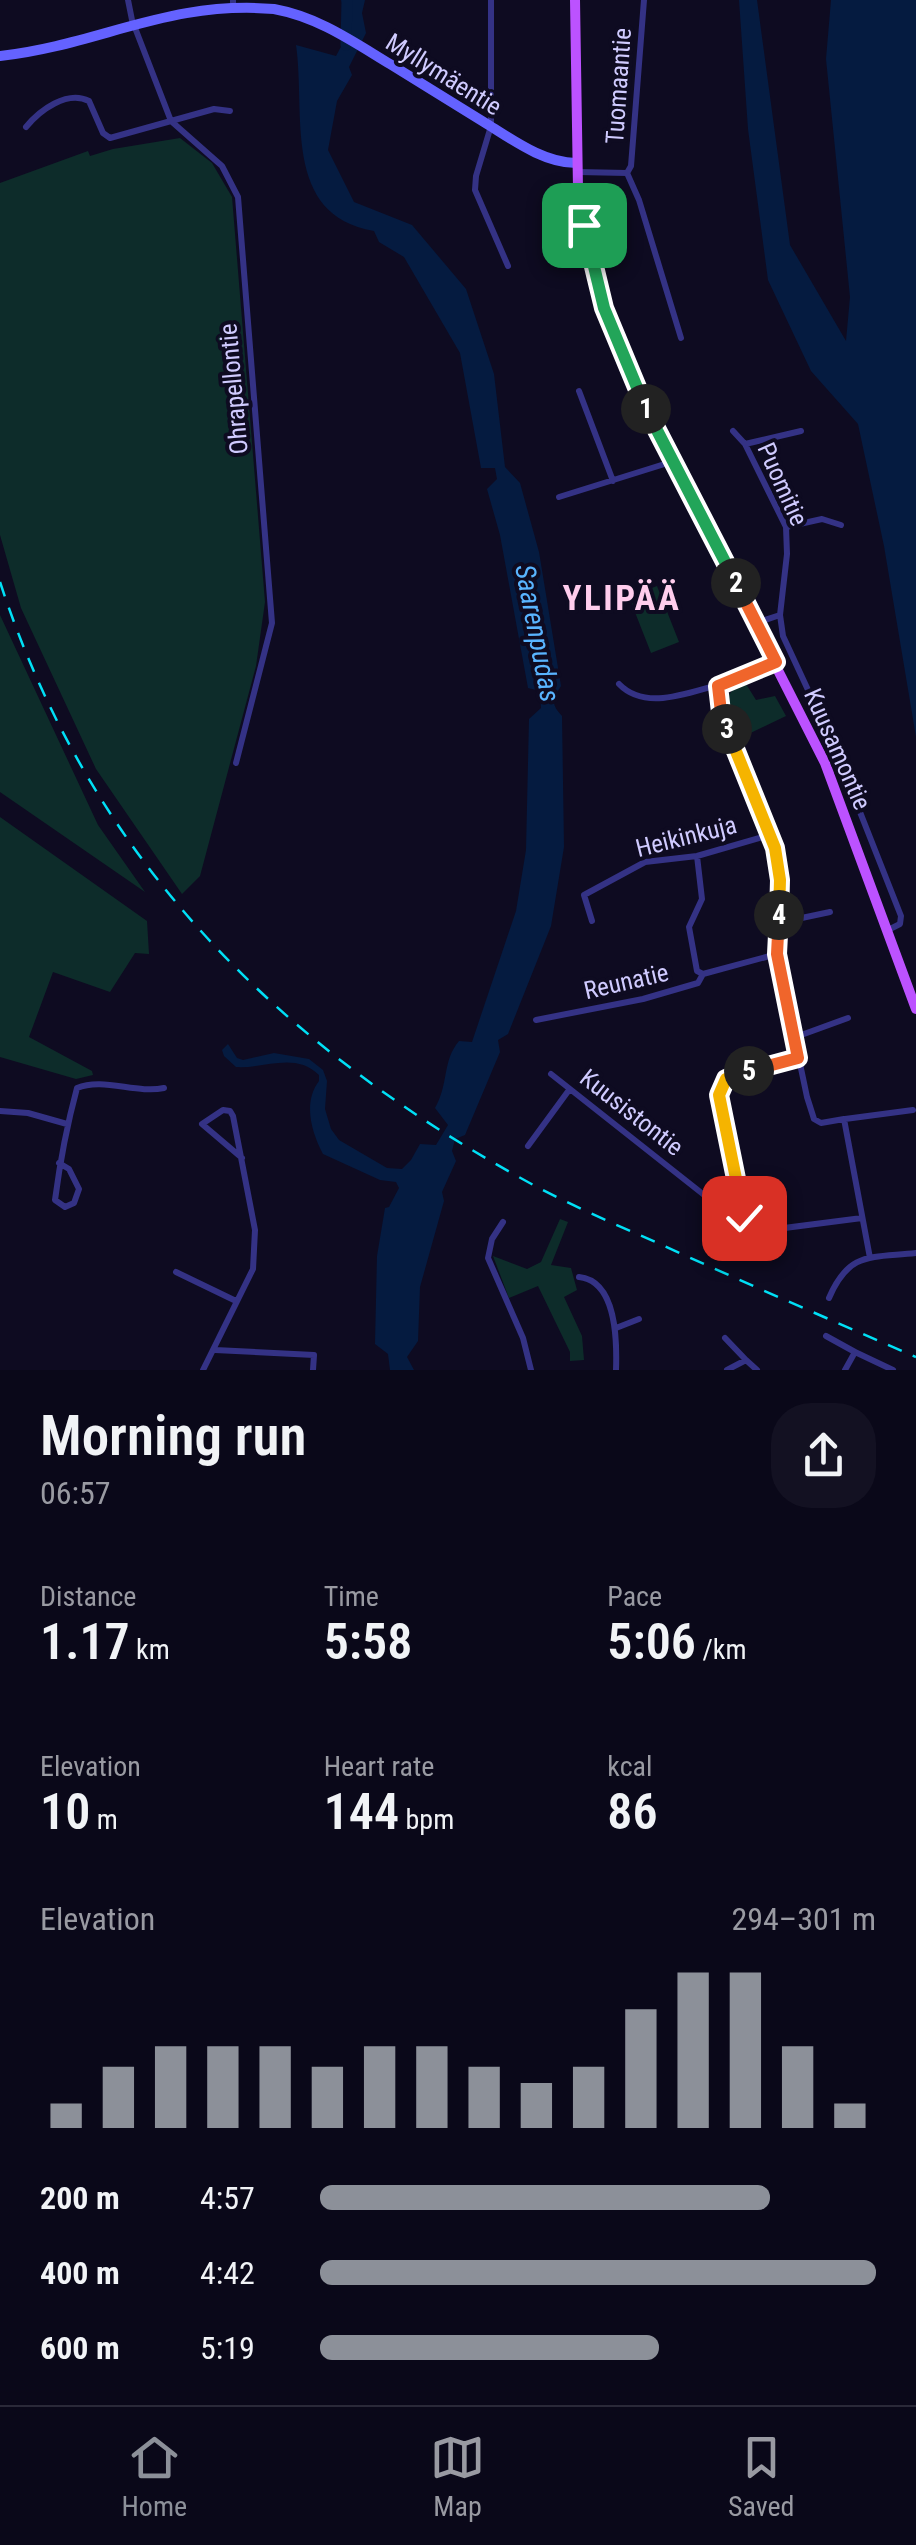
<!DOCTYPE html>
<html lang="en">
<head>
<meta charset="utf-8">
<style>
	body { margin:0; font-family:"Roboto Condensed",sans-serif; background:#131122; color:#f1f3f6; height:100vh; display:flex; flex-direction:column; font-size:38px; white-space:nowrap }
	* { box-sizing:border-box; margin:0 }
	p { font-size:32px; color:#999aa2 }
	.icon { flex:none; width:55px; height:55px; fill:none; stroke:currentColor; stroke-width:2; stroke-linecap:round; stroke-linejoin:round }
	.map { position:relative; height:1370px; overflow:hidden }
	.panel { display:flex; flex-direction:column; background:#0a0819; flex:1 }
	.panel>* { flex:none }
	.pin { position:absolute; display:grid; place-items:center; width:85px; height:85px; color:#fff; margin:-42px; border-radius:20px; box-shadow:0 5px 15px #0006 }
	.km { position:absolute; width:50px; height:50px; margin:-25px; border-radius:50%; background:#222; color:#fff; font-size:28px; line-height:50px; text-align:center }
	.round { display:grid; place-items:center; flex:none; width:105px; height:105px; border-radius:40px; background:#131122 }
	.head { display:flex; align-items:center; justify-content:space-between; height:170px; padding:0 40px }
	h1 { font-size:55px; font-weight:600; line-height:75px }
	.metrics { display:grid; grid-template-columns:repeat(3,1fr); gap:15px; height:170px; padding:10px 40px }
	.metrics div { display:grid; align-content:center }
	.metrics b { font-size:50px; font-weight:600 }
	.metrics small { font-size:28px; font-weight:400 }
	.metrics p { font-size:28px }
	.chart { height:280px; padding:20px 40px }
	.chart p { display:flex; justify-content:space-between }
	.chart svg { width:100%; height:180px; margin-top:10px; stroke:#8c9099; stroke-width:6 }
	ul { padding:0 40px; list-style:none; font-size:32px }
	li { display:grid; grid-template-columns:160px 120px 1fr; align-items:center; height:75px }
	li i { height:25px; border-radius:12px; background:#8c9099 }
	.tabs { display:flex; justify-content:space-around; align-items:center; height:140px; border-top:2px solid #2a2938; background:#0a0819; font-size:28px; color:#999aa2 }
	.tabs a { display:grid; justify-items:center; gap:5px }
	.tabs .current { color:#8c9099 }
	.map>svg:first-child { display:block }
</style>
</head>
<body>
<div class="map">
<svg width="916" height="1370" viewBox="0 0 916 1370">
	<rect width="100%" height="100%" fill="#0e0b21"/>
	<path fill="#0d2c2a" d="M180 138 212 163 232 197 265 602 256 666 200 876 182 894 96 769 21 608 0 535V183L88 151 90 156 113 149Z
		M657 586 679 642 651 653 629 597Z
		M0 615 98 825 145 892 0 792Z
		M746 684 756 700 775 696 786 716 738 739 729 720 726 699 734 688Z
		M0 817 147 921 149 954 135 953 110 992 53 972 29 1037 92 1071 93 1075 76 1079 0 1057Z
		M560 1219 568 1222 551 1265 571 1268 577 1290 564 1297 582 1336 584 1360 570 1361V1352L538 1286 509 1298 493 1256 527 1269 541 1262Z"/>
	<path fill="#051b40" d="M341 0H365L362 13 366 33 349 67 352 75 337 101 328 150 354 202 412 225 466 289 494 374 505 467 520 483 539 552 561 686C552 700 551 704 562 716L564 847 551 926 508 1034 498 1040 500 1052 465 1135 455 1139 452 1151 456 1161 442 1192 444 1201 420 1287 418 1341 407 1357 414 1370H390L388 1354 375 1344 377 1256 385 1208 389 1207 399 1188 396 1182 380 1180 323 1154C311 1131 303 1102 319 1081V1075C295 1051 264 1069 236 1067L224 1056 222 1050 228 1044 237 1058 243 1060 274 1053 309 1059 323 1070 327 1081 325 1109 331 1129 339 1140 387 1168 402 1169 411 1160 420 1144 436 1145 448 1125 435 1108C449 1084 442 1061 459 1041L472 1042 516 911 526 850 529 719 541 708 540 691 528 688 500 535 487 489 497 479 495 468H481L460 353 404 257 379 242 374 231C281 215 306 114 296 45L336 56 351 28Z
		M739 0H757L790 245 846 341 850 297 826 59 831 0H916V737L884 546 858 424 811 371 768 280 748 129Z"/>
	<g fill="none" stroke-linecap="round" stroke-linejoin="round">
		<path stroke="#051b40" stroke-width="11" d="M346 45 347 0"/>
		<path stroke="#343285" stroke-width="6" d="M233 0V3
			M491 0V126L476 176 475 190 508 266
			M171 121 222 166 238 197 272 623 236 763
			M171 121 214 109 230 111
			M26 127C40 110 67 90 89 101L103 133 110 138 171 121 132 20 128 0
			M578 172 627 173 639 200 681 338
			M627 173 631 166 644 0
			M579 391 613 481
			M733 431 745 444 786 527 787 554 780 615 783 636 834 746 901 916 900 924 888 930
			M745 444 801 431
			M559 497 671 462
			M786 527 822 519 841 525
			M756 623 780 615
			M775 663 718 685 721 712 779 864 777 954 807 1097 814 1119 821 1123 844 1119 870 1258
			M619 684C645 711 687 693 718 685
			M697 856 702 899 689 927 697 971 703 974
			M592 921 584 895 645 862 697 856 770 835
			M778 923 830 912
			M536 1020 643 999 698 983 703 974 777 954
			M793 1038 848 1018
			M798 1058 725 1079 719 1095 745 1218 750 1226 761 1231 862 1218
			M551 1074 713 1202H741
			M0 1111 28 1113 67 1124
			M845 1119 913 1110
			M528 1146 569 1090
			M59 1163 69 1169 79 1189 74 1203 65 1207 55 1200C60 1162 67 1125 77 1088 103 1077 136 1094 164 1088
			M503 1222 492 1239 488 1258 523 1338 531 1370
			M176 1272 236 1301
			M579 1277C617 1281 617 1341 616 1370
			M829 1298C849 1251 871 1258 916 1253
			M616 1328 639 1319
			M826 1336 855 1352 845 1370
			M725 1338 746 1360
			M215 1350 314 1355 313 1370
			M855 1352 893 1370
			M203 1370 253 1269 255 1230 233 1116 230 1111 223 1110 202 1124 242 1158
			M727 1370 746 1360 757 1370"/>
		<path stroke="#6462ff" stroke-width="10" d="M0 56C99 45 168 0 274 9 318 17 352 41 390 64 422 84 455 104 487 124 513 140 544 163 576 163"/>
		<path stroke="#bc52ff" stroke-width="10" d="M575 0 578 189 589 253 603 308 640 398 825 763 916 1009"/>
		<path stroke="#00e0f6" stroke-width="2.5" stroke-dasharray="15 12" stroke-linecap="butt" d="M0 582C89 854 271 1039 517 1176 563 1202 612 1223 660 1244 745 1283 831 1320 916 1357"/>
	</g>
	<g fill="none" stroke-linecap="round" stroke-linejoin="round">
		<g stroke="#fff" stroke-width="20">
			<path id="split-1" d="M584 225 604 308 646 409"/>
		</g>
		<g stroke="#fff" stroke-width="20">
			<path id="split-2" d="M646 409 736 583"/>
		</g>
		<g stroke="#fff" stroke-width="20">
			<path id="split-3" d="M727 729 721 712 718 686 776 662 736 583"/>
		</g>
		<g stroke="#fff" stroke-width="20">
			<path id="split-4" d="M727 729 775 848 780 880 779 915"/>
		</g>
		<g stroke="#fff" stroke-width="20">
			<path id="split-5" d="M749 1071 798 1058 777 954 779 915"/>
		</g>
		<g stroke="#fff" stroke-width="20">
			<path id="split-6" d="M744 1218 719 1095 726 1079 749 1071"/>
		</g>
		<use href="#split-1" stroke="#22a559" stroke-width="12"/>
		<use href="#split-2" stroke="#22a559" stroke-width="12"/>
		<use href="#split-3" stroke="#f0652b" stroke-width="12"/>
		<use href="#split-4" stroke="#f5b400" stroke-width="12"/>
		<use href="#split-5" stroke="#f0652b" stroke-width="12"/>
		<use href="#split-6" stroke="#f5b400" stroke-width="12"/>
	</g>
	<g text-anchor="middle" stroke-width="8" stroke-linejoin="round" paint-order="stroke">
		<g font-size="25" fill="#d0cbff" stroke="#0e0b21">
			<text transform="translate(444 74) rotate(32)" y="9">Myllymäentie</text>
			<text transform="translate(618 86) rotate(-86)" y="9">Tuomaantie</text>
			<text transform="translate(233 389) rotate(-95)" y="9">Ohrapellontie</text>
			<text transform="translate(783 484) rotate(66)" y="9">Puomitie</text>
			<text transform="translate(838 749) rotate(66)" y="9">Kuusamontie</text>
			<text transform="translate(686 836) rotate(-14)" y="9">Heikinkuja</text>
			<text transform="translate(626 981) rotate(-13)" y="9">Reunatie</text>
			<text transform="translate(632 1112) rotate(38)" y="9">Kuusistontie</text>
		</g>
		<g font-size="28" font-style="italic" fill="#59b4ff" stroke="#0e0b21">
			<text transform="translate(538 633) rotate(79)" y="10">Saarenpudas</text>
		</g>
		<g font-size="35" font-weight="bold" letter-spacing="2.5" fill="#ffcded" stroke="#0e0b21">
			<text x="622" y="610">YLIPÄÄ</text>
		</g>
	</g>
</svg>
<div class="pin" style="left:584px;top:225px;background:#1e9e55"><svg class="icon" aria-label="arrive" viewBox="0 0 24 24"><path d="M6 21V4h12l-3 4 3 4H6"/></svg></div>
<div class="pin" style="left:744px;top:1218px;background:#d93025"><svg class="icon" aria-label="check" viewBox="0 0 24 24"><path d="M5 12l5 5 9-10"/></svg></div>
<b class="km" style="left:646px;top:409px">1</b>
<b class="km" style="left:736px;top:583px">2</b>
<b class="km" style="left:727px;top:729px">3</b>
<b class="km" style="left:779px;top:915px">4</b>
<b class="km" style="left:749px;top:1071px">5</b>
</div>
<section class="panel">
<div class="head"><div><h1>Morning run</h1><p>06:57</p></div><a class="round"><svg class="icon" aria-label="share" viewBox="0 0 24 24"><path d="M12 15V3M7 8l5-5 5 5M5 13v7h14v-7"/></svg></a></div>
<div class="metrics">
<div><p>Distance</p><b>1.17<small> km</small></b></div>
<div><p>Time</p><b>5:58</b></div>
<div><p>Pace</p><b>5:06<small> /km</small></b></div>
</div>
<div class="metrics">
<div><p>Elevation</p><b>10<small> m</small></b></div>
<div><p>Heart rate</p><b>144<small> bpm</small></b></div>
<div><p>kcal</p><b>86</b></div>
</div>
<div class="chart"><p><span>Elevation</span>294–301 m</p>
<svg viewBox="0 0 160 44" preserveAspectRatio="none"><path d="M5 44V38M15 44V29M25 44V24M35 44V24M45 44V24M55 44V29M65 44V24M75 44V24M85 44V29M95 44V33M105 44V29M115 44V15M125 44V6M135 44V6M145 44V24M155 44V38"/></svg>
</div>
<ul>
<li><b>200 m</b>4:57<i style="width:81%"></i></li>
<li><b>400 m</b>4:42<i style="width:100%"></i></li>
<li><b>600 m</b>5:19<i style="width:61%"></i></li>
</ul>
</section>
<nav class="tabs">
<a class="current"><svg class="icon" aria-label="home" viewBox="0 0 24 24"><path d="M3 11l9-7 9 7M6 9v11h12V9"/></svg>Home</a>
<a><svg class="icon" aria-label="map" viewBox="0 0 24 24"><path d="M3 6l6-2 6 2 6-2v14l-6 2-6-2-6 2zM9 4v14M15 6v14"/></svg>Map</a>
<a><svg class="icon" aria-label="saved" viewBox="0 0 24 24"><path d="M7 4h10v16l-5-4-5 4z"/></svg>Saved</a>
</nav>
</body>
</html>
